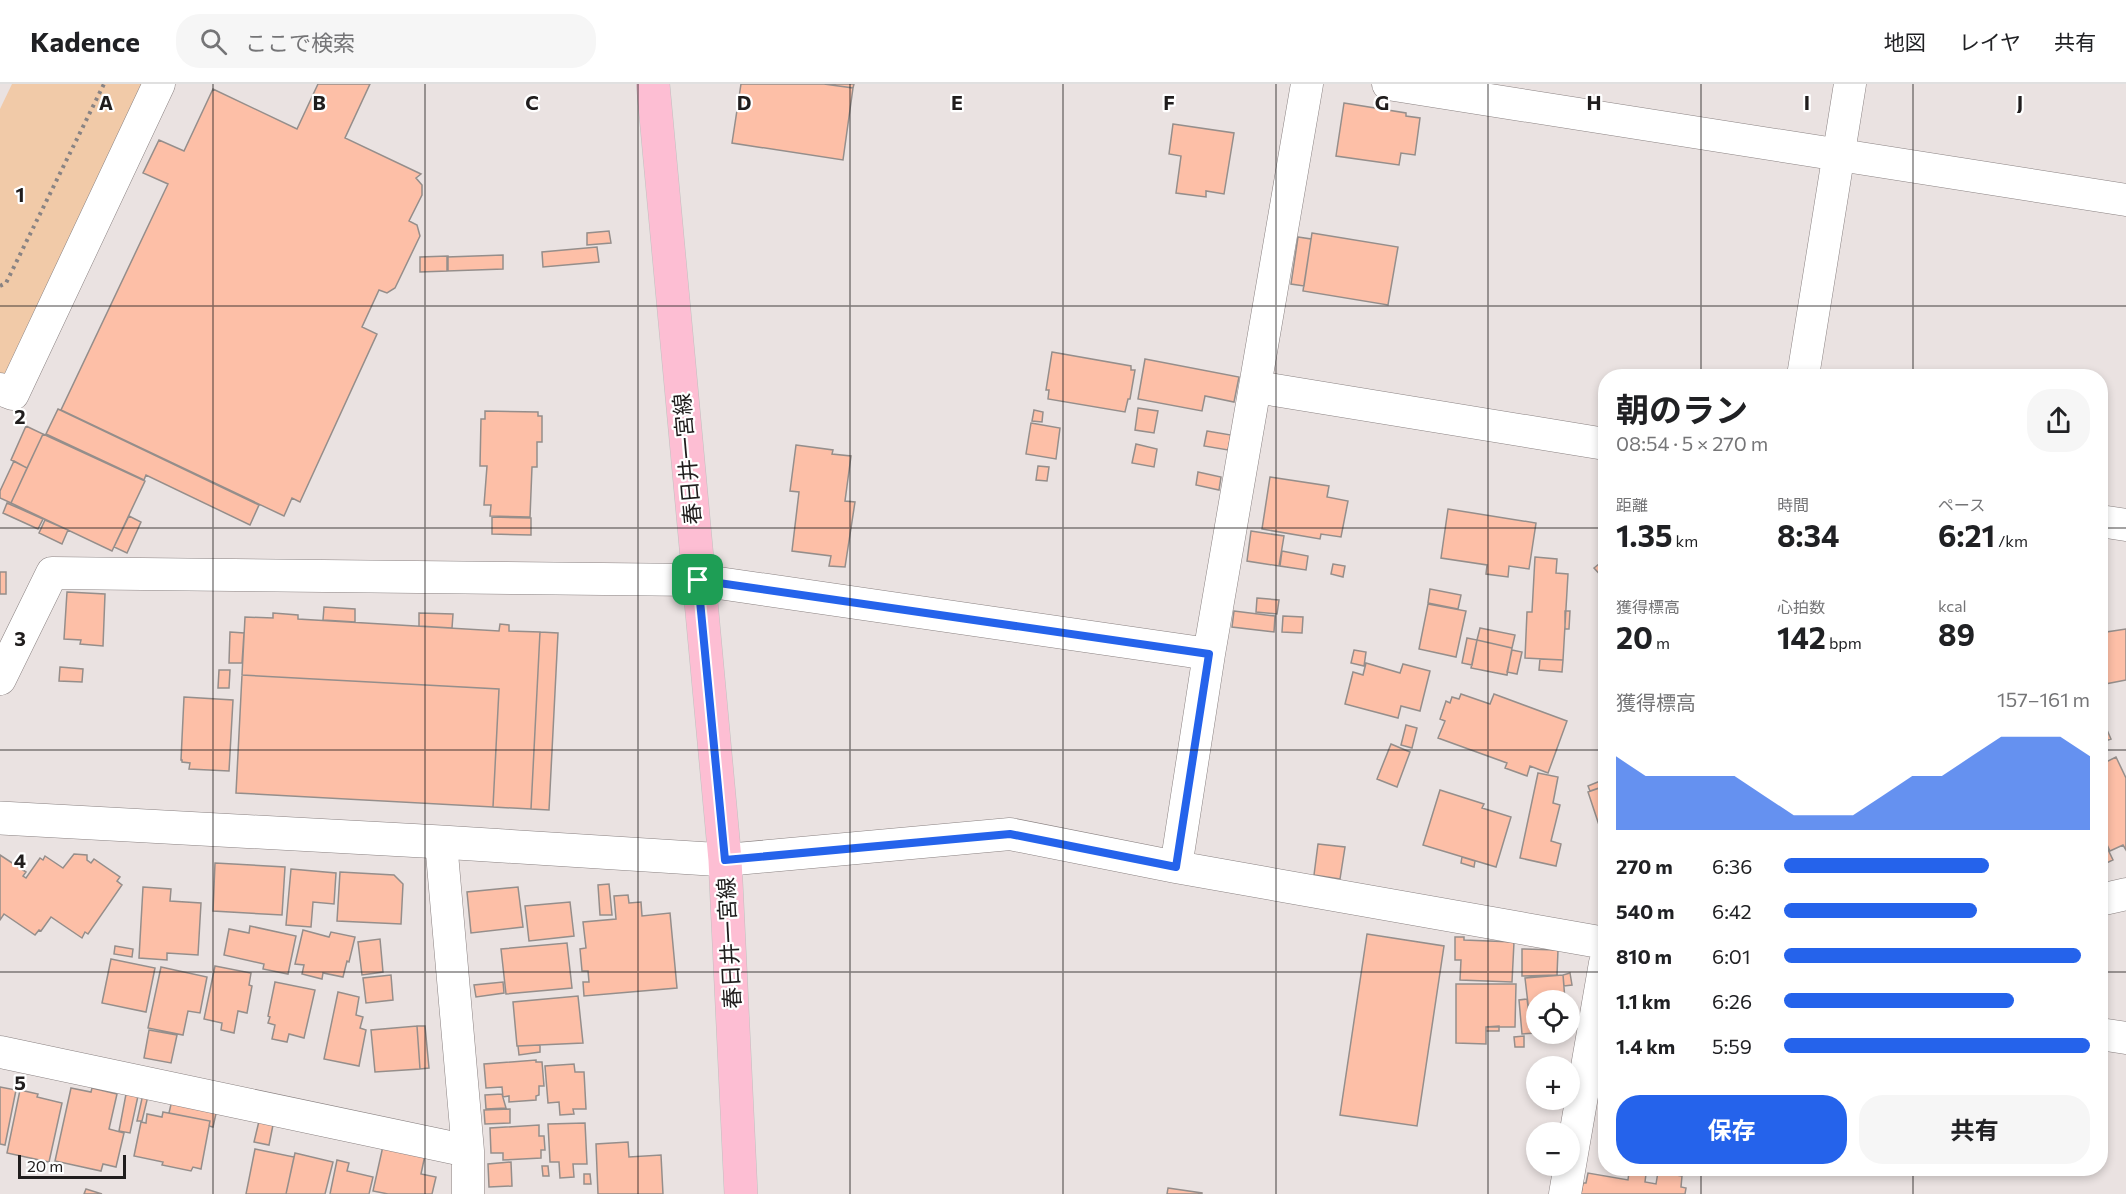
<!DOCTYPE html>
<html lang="ja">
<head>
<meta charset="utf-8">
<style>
	body { margin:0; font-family:Commissioner,"Noto Sans JP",sans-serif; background:#f6f6f6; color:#202124; height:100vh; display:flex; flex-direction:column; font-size:22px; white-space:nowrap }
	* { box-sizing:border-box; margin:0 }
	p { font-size:20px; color:#757577 }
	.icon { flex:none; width:33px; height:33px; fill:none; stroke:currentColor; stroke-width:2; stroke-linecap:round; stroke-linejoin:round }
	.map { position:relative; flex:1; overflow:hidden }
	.side { position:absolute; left:1598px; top:285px; width:510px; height:807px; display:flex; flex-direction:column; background:#fff; border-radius:24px; box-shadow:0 3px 9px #0003 }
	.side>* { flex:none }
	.tools { position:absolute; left:1526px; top:906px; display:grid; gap:12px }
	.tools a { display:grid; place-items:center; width:54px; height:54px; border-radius:50%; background:#fff; box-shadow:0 3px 9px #0003; font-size:30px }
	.scale { position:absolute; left:18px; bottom:15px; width:108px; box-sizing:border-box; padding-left:6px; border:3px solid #201d1d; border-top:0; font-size:16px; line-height:21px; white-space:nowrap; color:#201d1d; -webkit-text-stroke:4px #fff; paint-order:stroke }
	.pin { position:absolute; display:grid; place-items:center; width:51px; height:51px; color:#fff; margin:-26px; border-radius:12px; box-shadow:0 3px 9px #0006 }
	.round { display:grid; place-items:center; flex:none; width:63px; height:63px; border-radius:24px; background:#f6f6f6 }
	.headline { display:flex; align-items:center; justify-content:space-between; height:102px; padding:0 18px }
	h1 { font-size:33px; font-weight:700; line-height:45px }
	.figures { display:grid; grid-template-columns:repeat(3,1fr); gap:9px; height:102px; padding:6px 18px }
	.figures div { display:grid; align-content:center }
	.figures b { font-size:30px; font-weight:700 }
	.figures small { font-size:16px; font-weight:400 }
	.figures p { font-size:16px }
	.chart { height:168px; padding:12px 18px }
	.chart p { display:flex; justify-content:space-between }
	.chart svg { width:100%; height:108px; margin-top:6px; fill:#2563eb; opacity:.7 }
	.button { display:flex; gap:12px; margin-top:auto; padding:12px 18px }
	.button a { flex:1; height:69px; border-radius:24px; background:#2563eb; color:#fff; font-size:24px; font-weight:700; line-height:69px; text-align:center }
	.button a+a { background:#f6f6f6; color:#202124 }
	ul { padding:0 18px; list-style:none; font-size:20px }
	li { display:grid; grid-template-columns:96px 72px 1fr; align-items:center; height:45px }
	li i { height:15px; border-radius:8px; background:#2563eb }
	header { display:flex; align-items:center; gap:36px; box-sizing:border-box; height:84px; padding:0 30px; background:#fff; border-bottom:2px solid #e0e0e0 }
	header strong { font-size:28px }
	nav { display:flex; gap:33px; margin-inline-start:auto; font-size:21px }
	.search { width:420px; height:54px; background:#f6f6f6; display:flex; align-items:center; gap:15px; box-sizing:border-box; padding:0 21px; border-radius:24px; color:#757577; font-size:22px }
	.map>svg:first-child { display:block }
</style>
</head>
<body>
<header>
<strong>Kadence</strong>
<div class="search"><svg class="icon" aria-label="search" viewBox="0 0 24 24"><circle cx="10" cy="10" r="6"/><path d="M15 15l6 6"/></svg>ここで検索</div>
<nav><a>地図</a><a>レイヤ</a><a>共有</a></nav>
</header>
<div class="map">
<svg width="2126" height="1110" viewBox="0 0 2126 1110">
	<rect width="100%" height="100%" fill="#eae2e1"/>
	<path fill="#f1caa8" d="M12 0H143L0 305V25Z"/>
	<path fill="#fdbfa7" stroke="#958e8b" stroke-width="1.5" d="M318 0H370L345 54 421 90 416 94 422 101V111L409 137 417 141 420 152 395 204 387 209 379 206 362 243 377 250 300 418 292 414 284 432 61 326 168 100 143 89 159 56 184 67 213 5 297 45Z
		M741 0H824L853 4 843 76 732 59Z
		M824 0H854L853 4Z
		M1344 19 1406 29V32L1420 34 1415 71 1401 69 1399 81 1336 72Z
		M1173 40 1234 49 1224 110 1206 107V113L1176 109 1181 72 1169 70Z
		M609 147 611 159 587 161V149Z
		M1312 149 1398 163 1388 221 1303 207Z
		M1298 153 1311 155 1304 202 1291 200Z
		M597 163 599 178 543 183 542 168Z
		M503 171V185L447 187V173Z
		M448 172V187L420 188V173Z
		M1052 268 1131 282V286H1135L1130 315H1128L1125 328 1048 315 1049 306H1046Z
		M1145 275 1239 293 1234 318 1205 312 1202 327 1138 315Z
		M1138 324 1158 327 1154 349 1135 346Z
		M58 325 259 421 250 441 146 391 144 396 46 350Z
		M1034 326 1043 328 1042 338 1032 337Z
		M485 327 538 328V332H542V358H537V383H532L530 433 490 432 491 421H484L487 382H480L481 335H485Z
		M1031 339 1060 344 1056 375 1026 370Z
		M26 342 43 350 27 384 11 376Z
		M1207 347 1231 351 1228 366 1204 362Z
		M43 350 145 397 112 467 11 419Z
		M1136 360 1157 365 1154 383 1132 379Z
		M796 361 833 366 832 370 851 372 845 417 855 418 845 483 829 482 831 472 792 467 799 408 790 407Z
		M14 377 27 384 11 419 0 414V407Z
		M1038 382 1049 383 1047 397 1036 396Z
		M1198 388 1221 393 1219 406 1196 401Z
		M1270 393 1329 402 1327 413 1348 417 1341 453 1321 450 1320 455 1262 445Z
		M7 419 43 435 38 445 3 429Z
		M1448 425 1536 439 1529 485 1509 482 1508 493 1486 490 1487 481 1441 474Z
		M129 432 141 438 127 469 114 463Z
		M492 433 531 434V451L492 450Z
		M45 436 68 446 62 460 39 449Z
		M1251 447 1284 452 1279 482 1247 477Z
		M1282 467 1308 472 1306 486 1280 482Z
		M1535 473 1557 475 1556 489 1568 490 1563 576 1525 574 1527 528H1532Z
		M1605 475V496L1594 484Z
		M1333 480 1345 482 1343 493 1331 490Z
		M0 488H6V510H0Z
		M1430 505 1461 511 1458 525 1428 519Z
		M67 508 105 510 103 562 80 560 81 556 64 555Z
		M1257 514 1279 516 1277 530 1256 528Z
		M1428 520 1466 527 1456 573 1419 565Z
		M324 523 355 525V538L323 536Z
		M1234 527 1275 532 1274 548 1232 543Z
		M1565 527H1570L1569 545H1565Z
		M273 529 298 531V535L499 547 500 540 509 541V547L540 548 531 725 493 723 499 605 242 591 245 533 273 534Z
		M419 529 453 530 452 544 419 542Z
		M1283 532 1303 533 1302 549 1282 548Z
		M1480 544 1515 551 1512 564 1477 556Z
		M2126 545V596L2100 601V549Z
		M230 548 244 549 242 579H229Z
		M540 548 558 549 549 726 531 725Z
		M1467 554 1477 556 1472 581 1462 579Z
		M1477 556 1512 564 1507 591 1471 584Z
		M1354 566 1366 568 1364 582 1351 579Z
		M1512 566 1522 568 1517 590 1507 588Z
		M1540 575 1563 576 1562 588 1539 586Z
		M1366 579 1400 589 1403 580 1430 587 1420 627 1401 622 1398 634 1345 620 1353 588 1363 591Z
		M60 583 83 585 82 598 59 597Z
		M219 586H230L229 604H218Z
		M242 591 499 605 493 723 236 709Z
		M1461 610 1490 620 1494 610 1567 637 1548 689 1530 682 1527 692 1505 684 1507 679 1438 654 1445 637 1440 635 1446 617 1450 619 1452 613 1459 615Z
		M184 613 233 616 229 687 189 685 190 679 182 678V676H181Z
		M2100 630 2111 655 2100 659Z
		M1406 641 1417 644 1412 664 1401 661Z
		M1391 660 1410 668 1397 703 1377 695Z
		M2116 673 2126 694V766L2123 761 2110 767 2100 746V681Z
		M1538 689 1558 693 1553 719 1560 721 1551 757 1561 760 1556 782 1520 774Z
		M1605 695V702L1590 707 1588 702Z
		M1605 702V746L1601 747 1588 708Z
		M1440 706 1484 720 1482 724 1511 733 1496 783 1423 761Z
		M2103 755 2113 776 2100 782V756Z
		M1318 760 1345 763 1340 795 1314 791Z
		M74 770 87 771V776L91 779 94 775 120 793 117 797 122 801 88 850 85 848 82 854 51 833 41 847 39 846 35 851 4 830 0 836V771L26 788 23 792 26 794 40 774 43 776 45 772 63 784Z
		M1462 773 1475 777 1474 783 1461 779Z
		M215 779 285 783 282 831 213 827Z
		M291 785 336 789 334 820 313 818 311 843 286 841Z
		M340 788 394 791 403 800 401 840 337 837Z
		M609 800 612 831H600L598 801Z
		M143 803 171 805 170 817 201 819 198 871 167 869V876L139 874Z
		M518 803 523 843 471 849 467 808Z
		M628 811 629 819 641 818 642 832 670 829 677 904 584 912 583 898H589L588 887H582L580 865 586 864 583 838 616 835 614 812Z
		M570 818 574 852 529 857 525 822Z
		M250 842 296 852 288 890 263 885 264 880 224 871 229 845 249 849Z
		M303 846 329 853 331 848 355 853 349 878 347 877 343 893 323 889 322 895 302 890 304 881 295 880Z
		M1367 850 1444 862 1417 1042 1340 1031Z
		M1455 853H1464V856L1514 858 1512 898 1460 896 1461 876H1455Z
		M380 855 383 888 362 891 358 858Z
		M567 859 572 904 506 910 501 865Z
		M115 862 133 865 132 873 114 870Z
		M1522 865 1558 866 1557 891 1522 892Z
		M111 875 155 884 146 928 102 919Z
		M215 882 251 889 249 901 252 902 247 929 238 927 234 949 221 946 222 939 204 935Z
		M161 883 207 893 200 929 188 927 183 951 148 944Z
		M1570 889 1572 901 1564 902 1563 891Z
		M391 891 393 916 366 919 363 894Z
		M1563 891 1565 916H1536V936L1530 937 1525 894Z
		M275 898 315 906 304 954 289 950 287 958 272 955 275 941 268 939 270 933 268 932Z
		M503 898 504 909 476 913 474 901Z
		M1456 900H1516L1515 943H1486V960L1456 959Z
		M338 908 359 913 356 931 363 933 360 944 366 946 359 982 324 975Z
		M578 912 583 959 517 962 513 918Z
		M1527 915 1530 937 1536 936V949L1522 950 1519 916Z
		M417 942H425L429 984 420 985Z
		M417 942 420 985 375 988 371 946Z
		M1499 942V947H1486V943Z
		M149 946 177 951 171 979 144 974Z
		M1524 952V963H1515L1514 953Z
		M540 961V968L519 971 518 962Z
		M536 976V978H542L544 1002H539V1011L536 1012V1016L509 1018V1012L503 1013 502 1003 486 1004 484 980Z
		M574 980 575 988H584L586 1025H573L574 1030 560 1031 559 1018 548 1019 545 982Z
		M0 1003 16 1006 5 1061 0 1060Z
		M71 1004 91 1008 92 1004 117 1010 109 1045 124 1049 116 1083 103 1080 101 1087 55 1077Z
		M20 1006 38 1010 37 1013 62 1019 49 1078 7 1069Z
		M126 1010 138 1012 130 1049 119 1047Z
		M143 1010 148 1012 142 1037H137Z
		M502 1010 506 1024 486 1025 485 1011Z
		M172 1016 217 1025 213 1043 209 1042 210 1037 169 1029Z
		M510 1025V1039L485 1040 484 1026Z
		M163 1028 210 1037 201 1085 193 1083 191 1087 162 1081 163 1078 134 1072 141 1038 146 1039 147 1030 162 1033Z
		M260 1033 274 1036 269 1061 254 1058Z
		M585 1039 587 1080H573L574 1093 560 1094 559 1078H550L548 1040Z
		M539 1041V1052H544L545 1066H541V1074L503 1076V1069H491L490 1044Z
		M628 1058 629 1073 661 1071 663 1110H598L596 1060Z
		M383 1062 425 1071 421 1090 436 1093 432 1110H388L373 1107Z
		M255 1065 294 1073 286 1110H246Z
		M295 1069 333 1078 325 1110H286Z
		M337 1076 349 1079 347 1087 373 1093 369 1110H330Z
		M511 1078 512 1102 489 1103 488 1080Z
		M542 1082H548L549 1092H543Z
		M1629 1088 1646 1090 1645 1098 1656 1100 1658 1088 1682 1092 1681 1103 1686 1104 1685 1110H1581L1583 1099H1586L1588 1089 1628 1096Z
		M584 1090H590L591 1100H584Z
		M1168 1104 1202 1109V1110H1167Z
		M86 1105 102 1110H84Z"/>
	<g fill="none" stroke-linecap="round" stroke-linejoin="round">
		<g stroke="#8a8282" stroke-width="33">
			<path id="street" d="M1388 0 2126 116
				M1803 292 1850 0
				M1256 303 1605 360
				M0 305 13 310 159 0
				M2100 437 2126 441
				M0 595 52 489 698 496 1209 570
				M441 758 468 1067V1110
				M725 776 1010 750 1176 783 1605 859
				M1176 783 1209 570 1307 0
				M2100 816 2126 810
				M2100 950 2126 954
				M0 968 468 1067
				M1565 1110 1605 879"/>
		</g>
		<g stroke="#8a8282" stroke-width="34">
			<path id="secondary" d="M0 734 441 758 725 776"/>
		</g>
		<g stroke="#c1c0c0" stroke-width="34">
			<path id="primary" d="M653 0 725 776 741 1110"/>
		</g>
		<path stroke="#898383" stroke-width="4" stroke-dasharray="3 4.5" stroke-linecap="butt" d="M0 202 6 199 104 0"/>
		<use href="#street" stroke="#fff" stroke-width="32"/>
		<use href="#secondary" stroke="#fff" stroke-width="33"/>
		<use href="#primary" stroke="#fdbed3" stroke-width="33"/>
	</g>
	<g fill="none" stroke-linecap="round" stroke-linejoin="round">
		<g stroke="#fff" stroke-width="12">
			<path id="route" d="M698 496 1209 570 1176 783 1010 750 725 776Z"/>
		</g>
		<use href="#route" stroke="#2563eb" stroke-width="8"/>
	</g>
	<path fill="none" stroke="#201d1d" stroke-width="1.5" stroke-opacity="0.55" d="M213 0V1110M425 0V1110M638 0V1110M850 0V1110M1063 0V1110M1276 0V1110M1488 0V1110M1701 0V292M1913 0V292M0 222H2126M0 444H1605M2100 444H2126M0 666H1605M2100 666H2126M0 888H1605M2100 888H2126M1701 1084V1110M1913 1084V1110"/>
	<g text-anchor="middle" stroke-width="4.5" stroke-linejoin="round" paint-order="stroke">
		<g font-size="22" fill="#201d1d" stroke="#fff">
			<text transform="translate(687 375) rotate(-95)" y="8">春日井一宮線</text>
			<text transform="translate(729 859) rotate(-93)" y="8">春日井一宮線</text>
		</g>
	</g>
	<g font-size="20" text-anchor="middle" font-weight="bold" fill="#201d1d" stroke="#fff" stroke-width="4.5" stroke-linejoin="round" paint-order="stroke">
		<text x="106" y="26">A</text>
		<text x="319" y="26">B</text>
		<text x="532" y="26">C</text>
		<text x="744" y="26">D</text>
		<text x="957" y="26">E</text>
		<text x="1169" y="26">F</text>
		<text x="1382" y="26">G</text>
		<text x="1594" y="26">H</text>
		<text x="1807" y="26">I</text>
		<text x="2020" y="26">J</text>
		<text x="20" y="118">1</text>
		<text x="20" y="340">2</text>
		<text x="20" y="562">3</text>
		<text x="20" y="784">4</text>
		<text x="20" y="1006">5</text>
	</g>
</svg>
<div class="tools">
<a><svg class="icon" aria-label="locate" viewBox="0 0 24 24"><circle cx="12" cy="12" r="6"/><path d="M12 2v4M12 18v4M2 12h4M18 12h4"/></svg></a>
<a>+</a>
<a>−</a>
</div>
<div class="scale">20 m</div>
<div class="pin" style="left:698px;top:496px;background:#1e9e55"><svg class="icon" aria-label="arrive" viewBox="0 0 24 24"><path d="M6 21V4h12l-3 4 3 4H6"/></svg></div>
<section class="side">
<div class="headline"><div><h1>朝のラン</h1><p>08:54 · 5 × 270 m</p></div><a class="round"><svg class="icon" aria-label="share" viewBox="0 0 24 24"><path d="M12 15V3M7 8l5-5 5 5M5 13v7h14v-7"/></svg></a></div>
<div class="figures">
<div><p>距離</p><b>1.35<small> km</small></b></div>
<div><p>時間</p><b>8:34</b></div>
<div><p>ペース</p><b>6:21<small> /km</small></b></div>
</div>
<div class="figures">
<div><p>獲得標高</p><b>20<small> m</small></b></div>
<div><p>心拍数</p><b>142<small> bpm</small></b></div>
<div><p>kcal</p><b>89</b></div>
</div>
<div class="chart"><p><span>獲得標高</span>157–161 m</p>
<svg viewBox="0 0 160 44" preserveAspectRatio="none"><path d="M0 44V14L10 22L20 22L30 22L40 22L50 30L60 38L70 38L80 38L90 30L100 22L110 22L120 14L130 6L140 6L150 6L160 14V44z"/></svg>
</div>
<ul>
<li><b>270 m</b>6:36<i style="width:67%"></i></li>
<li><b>540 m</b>6:42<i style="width:63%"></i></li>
<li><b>810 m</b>6:01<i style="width:97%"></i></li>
<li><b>1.1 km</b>6:26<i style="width:75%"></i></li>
<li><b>1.4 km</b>5:59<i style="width:100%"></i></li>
</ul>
<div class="button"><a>保存</a><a>共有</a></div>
</section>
</div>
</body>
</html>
